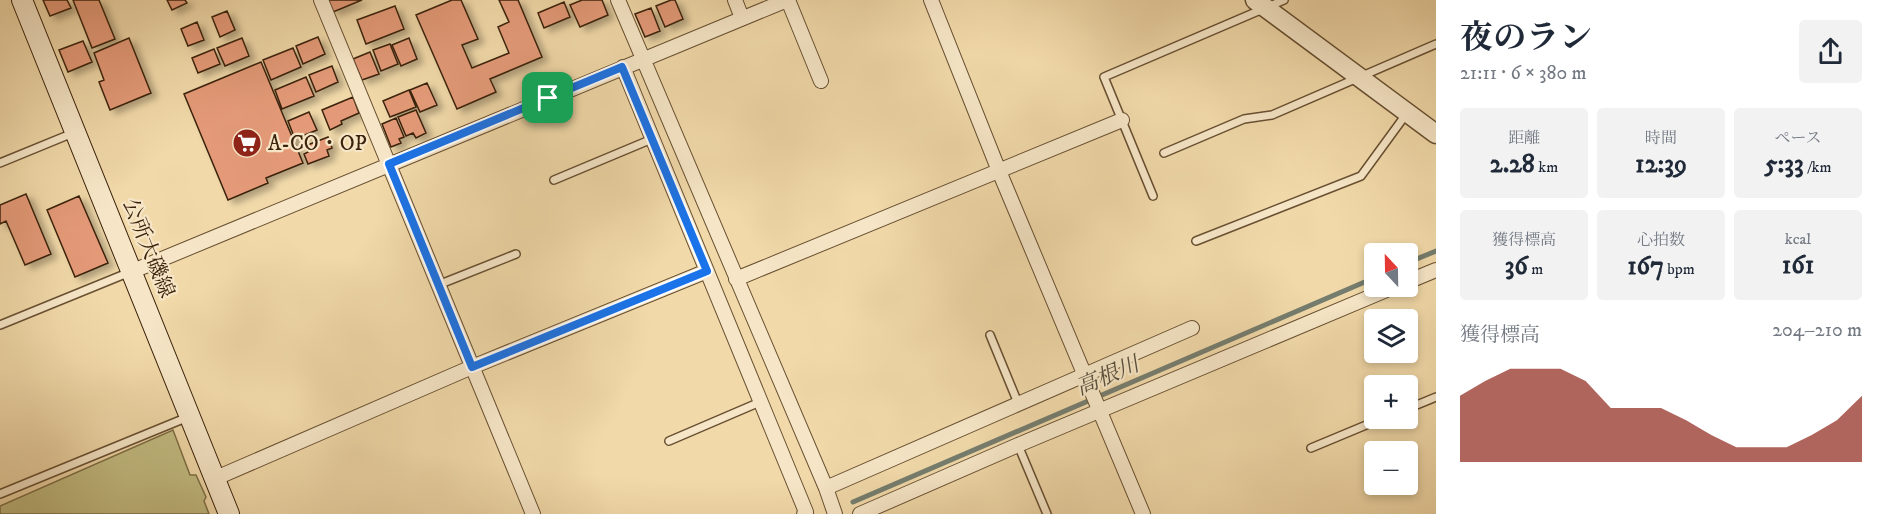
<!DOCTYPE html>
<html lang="ja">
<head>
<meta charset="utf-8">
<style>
	body { margin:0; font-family:"IM FELL DW Pica","Noto Serif JP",serif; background:#f2f2f3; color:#1f2937; height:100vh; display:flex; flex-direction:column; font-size:22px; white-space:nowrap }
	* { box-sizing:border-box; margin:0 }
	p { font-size:20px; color:#747a83 }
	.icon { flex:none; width:33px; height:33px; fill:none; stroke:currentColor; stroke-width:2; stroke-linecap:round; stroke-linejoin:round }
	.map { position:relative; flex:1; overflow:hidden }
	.panel { display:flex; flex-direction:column; background:#fff; width:450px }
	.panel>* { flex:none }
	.needle { width:39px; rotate:338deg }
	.controls { position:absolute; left:1364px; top:243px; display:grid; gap:12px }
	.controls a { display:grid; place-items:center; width:54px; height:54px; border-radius:6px; background:#fff; box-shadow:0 3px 9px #0003; font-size:30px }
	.pin { position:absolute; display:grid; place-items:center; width:51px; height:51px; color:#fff; margin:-26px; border-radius:12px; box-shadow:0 3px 9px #0006 }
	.round { display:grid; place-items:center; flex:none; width:63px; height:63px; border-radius:6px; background:#f2f2f3 }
	.head { display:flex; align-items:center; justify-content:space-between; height:102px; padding:0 24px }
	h1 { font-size:33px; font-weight:700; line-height:45px }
	.metrics { display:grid; grid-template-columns:repeat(3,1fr); gap:9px; height:102px; padding:6px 24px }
	.metrics div { display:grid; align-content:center; border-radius:6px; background:#f2f2f3; text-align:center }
	.metrics b { font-size:26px; font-weight:700 }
	.metrics small { font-size:16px; font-weight:400 }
	.metrics p { font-size:16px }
	.chart { height:168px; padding:12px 24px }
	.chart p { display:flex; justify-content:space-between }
	.chart svg { width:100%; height:108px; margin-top:6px; fill:#8f2418; opacity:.7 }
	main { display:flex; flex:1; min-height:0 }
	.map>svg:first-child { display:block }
</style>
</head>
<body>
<main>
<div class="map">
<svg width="1436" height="514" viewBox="0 0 1436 514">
	<defs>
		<filter id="shadow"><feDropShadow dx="6" dy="4" stdDeviation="3" flood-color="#0004"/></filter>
	</defs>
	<rect width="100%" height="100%" fill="#f1d9a9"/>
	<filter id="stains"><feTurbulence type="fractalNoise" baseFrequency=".00333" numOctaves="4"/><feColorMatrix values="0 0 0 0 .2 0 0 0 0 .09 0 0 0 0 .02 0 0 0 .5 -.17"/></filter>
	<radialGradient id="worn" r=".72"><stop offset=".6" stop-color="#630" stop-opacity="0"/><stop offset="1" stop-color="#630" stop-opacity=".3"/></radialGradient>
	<path fill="#c2bc82" stroke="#7e6f46" stroke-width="1.5" d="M173 430 190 475H196L206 497 204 501 209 514H0V506Z"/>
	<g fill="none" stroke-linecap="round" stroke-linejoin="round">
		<path stroke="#757d6e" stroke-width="5" d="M1407 263 1436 251
			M853 502 1374 278"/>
	</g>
	<path fill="#e49a78" stroke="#3b220b" stroke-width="1.5" filter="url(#shadow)" d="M43 0H67L71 8 50 16Z
		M73 0H99L115 39 92 48Z
		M167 0H185L187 3 172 10Z
		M328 0H362L333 12Z
		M452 0H461L478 39 462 45 472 68 509 53 498 27 509 22 499 0H518L542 57 490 79 496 92 457 109 416 15Z
		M582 0H602L608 15 580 27 570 5Z
		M671 0H675L683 19 665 27 656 6Z
		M564 2 570 17 544 28 538 13Z
		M395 6 404 29 366 44 357 20Z
		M651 8 660 31 645 37 635 14Z
		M227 11 235 30 220 37 212 17Z
		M197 22 204 40 188 46 181 29Z
		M318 37 325 54 303 64 296 46Z
		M129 38 151 93 110 110 99 82 104 80 94 53Z
		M242 38 249 56 225 66 217 48Z
		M409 38 417 59 401 66 392 45Z
		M83 41 92 62 68 72 59 50Z
		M390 44 398 64 381 71 373 50Z
		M293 48 301 67 271 80 263 60Z
		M214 49 220 64 198 73 192 58Z
		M370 52 379 74 362 80 353 59Z
		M261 62 303 163 266 178 268 183 228 200 184 94Z
		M332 66 338 82 316 92 309 75Z
		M306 77 314 96 282 109 275 90Z
		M427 83 437 105 420 112 410 90Z
		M409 90 416 107 390 117 383 101Z
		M353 97 359 113 341 121 342 124 330 130 322 110Z
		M416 110 426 133 416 138 413 133 406 136 398 117Z
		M309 112 317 130 295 139 288 121Z
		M396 118 404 137 399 139 401 143 391 147 382 124Z
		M328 137 332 148 327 150 329 156 308 164 304 154 308 152 305 146Z
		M26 194 51 254 25 265 6 221 0 224V205Z
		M79 196 108 263 75 277 47 210Z"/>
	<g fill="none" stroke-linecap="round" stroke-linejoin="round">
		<g stroke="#685032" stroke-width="10">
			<path id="service" d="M1164 153 1244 119 1272 115 1436 44
				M0 163 73 133
				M554 180 652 139
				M1153 196 1104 77 1284 0
				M1196 241 1361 176 1407 113
				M438 285 516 254
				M0 325 130 272
				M990 335 1018 403
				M1407 409 1436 397
				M669 441 760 402
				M1018 445 1047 514
				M1311 448 1383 418
				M0 494 188 417"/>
		</g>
		<g stroke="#685032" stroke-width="16">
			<path id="minor" d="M321 0 533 514
				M618 0 826 488 835 514
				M735 0 742 18
				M788 0 821 81
				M931 0 999 171 1143 514
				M623 67 806 512 804 514
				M133 271 787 0
				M736 279 1122 120
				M1407 282 1436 270
				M216 478 472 367 707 271
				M826 488 1192 328
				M860 514 1018 445 1396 286"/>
		</g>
		<g stroke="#685032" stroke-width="21">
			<path id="tertiary" d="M1255 0 1436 134"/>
		</g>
		<g stroke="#3b220b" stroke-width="22">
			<path id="secondary" d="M22 0 229 514"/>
		</g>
		<use href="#service" stroke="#f6e6c7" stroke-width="7"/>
		<use href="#minor" stroke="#f6e6c7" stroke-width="14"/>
		<use href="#tertiary" stroke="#f6e6c7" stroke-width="18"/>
		<use href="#secondary" stroke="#f6e6c7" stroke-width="20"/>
	</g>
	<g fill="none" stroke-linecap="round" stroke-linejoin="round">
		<g stroke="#fff" stroke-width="12">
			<path id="route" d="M622 67 707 271 472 367 389 164Z"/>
		</g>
		<use href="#route" stroke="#1a73e8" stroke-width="8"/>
	</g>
	<defs>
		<g id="supermarket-disc" transform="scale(1.5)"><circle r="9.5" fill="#8f2418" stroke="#f6e6c7"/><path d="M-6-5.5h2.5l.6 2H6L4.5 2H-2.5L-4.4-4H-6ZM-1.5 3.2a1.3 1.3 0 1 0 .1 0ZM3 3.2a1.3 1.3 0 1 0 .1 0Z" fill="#fff"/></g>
	</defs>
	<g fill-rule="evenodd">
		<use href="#supermarket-disc" x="247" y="143"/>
	</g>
	<g text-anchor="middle" stroke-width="4.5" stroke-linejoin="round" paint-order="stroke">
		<g font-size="21" fill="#3b220b" stroke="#f6e6c7" text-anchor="start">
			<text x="268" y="150">A-CO・OP</text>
		</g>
		<g font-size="21" fill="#3b220b" stroke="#f6e6c7">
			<text transform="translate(149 248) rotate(68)" y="7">公所大磯線</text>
		</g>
		<g font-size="22" font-style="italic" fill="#584f3d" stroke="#f6e6c7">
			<text transform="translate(1107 375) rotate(-23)" y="8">高根川</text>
		</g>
	</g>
	<rect width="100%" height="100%" filter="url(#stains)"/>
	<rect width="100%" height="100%" fill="url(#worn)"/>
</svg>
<div class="controls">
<a><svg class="needle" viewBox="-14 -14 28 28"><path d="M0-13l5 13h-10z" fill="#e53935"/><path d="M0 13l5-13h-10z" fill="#747a83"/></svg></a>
<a><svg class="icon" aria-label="layers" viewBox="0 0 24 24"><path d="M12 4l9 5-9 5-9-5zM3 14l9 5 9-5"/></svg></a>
<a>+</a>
<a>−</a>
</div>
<div class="pin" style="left:548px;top:98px;background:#1e9e55"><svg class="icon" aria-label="arrive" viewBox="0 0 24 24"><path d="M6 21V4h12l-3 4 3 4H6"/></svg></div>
</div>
<section class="panel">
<div class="head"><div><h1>夜のラン</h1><p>21:11 · 6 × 380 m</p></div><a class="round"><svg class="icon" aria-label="share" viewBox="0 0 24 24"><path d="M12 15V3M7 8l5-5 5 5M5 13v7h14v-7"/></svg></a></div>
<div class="metrics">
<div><p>距離</p><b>2.28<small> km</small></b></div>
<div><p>時間</p><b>12:39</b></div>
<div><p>ペース</p><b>5:33<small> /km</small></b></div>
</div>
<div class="metrics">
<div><p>獲得標高</p><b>36<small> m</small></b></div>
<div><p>心拍数</p><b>167<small> bpm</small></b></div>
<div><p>kcal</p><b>161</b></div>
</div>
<div class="chart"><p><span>獲得標高</span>204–210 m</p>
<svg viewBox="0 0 160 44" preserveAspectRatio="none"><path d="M0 44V17L10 11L20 6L30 6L40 6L50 11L60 22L70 22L80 22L90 27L100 33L110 38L120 38L130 38L140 33L150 27L160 17V44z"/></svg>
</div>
</section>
</main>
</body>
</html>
